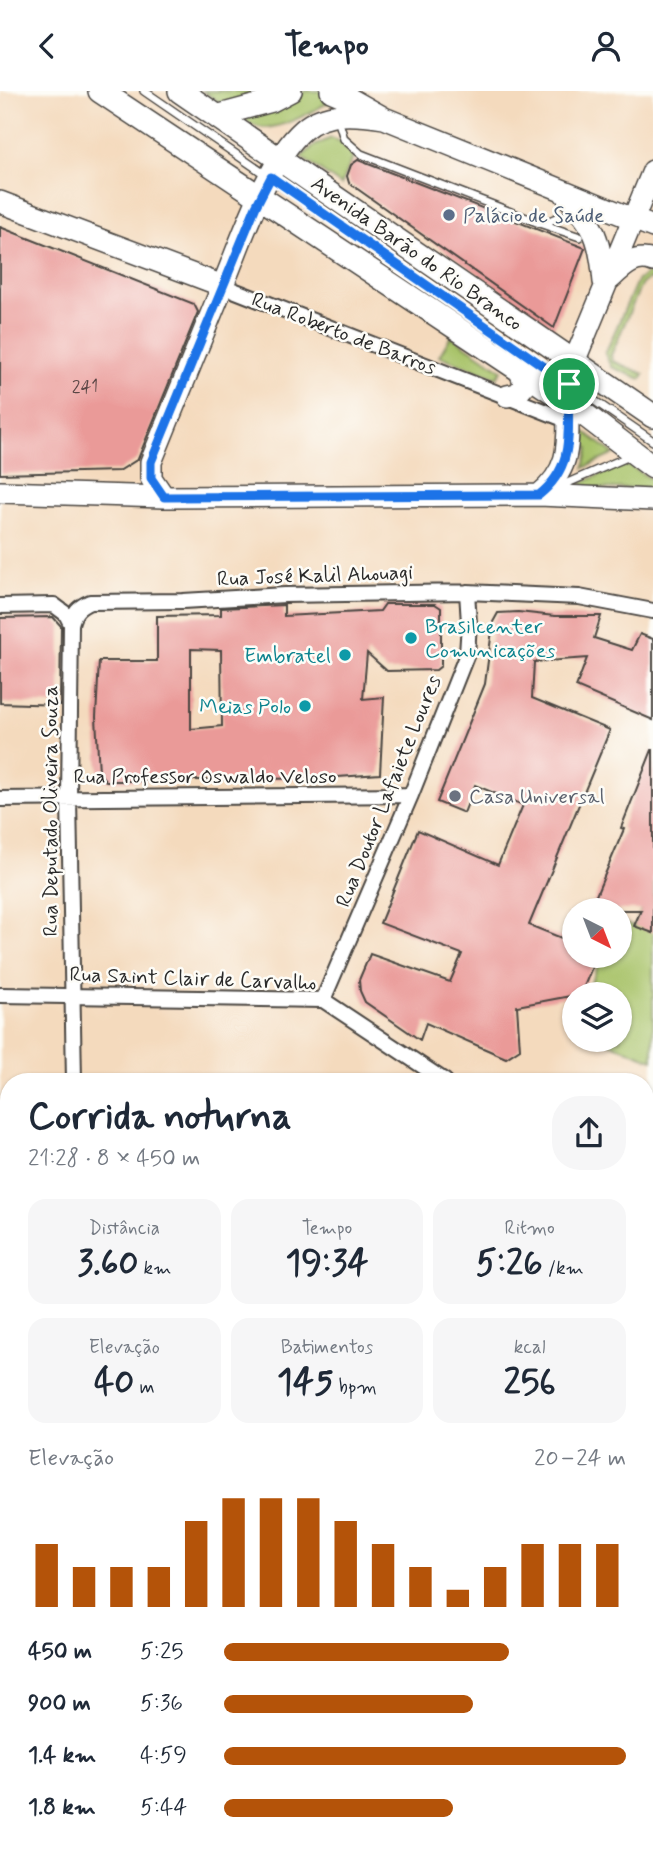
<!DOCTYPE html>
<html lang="pt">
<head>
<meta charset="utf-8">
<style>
	body { margin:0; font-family:Mynerve,sans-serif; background:#f6f6f7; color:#1f2937; height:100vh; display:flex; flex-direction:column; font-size:26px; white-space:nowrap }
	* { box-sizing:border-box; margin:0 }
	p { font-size:23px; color:#747a83 }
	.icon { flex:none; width:38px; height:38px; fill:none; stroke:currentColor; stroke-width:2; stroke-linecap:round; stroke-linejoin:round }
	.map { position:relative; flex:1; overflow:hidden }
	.sheet { position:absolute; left:0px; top:982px; width:654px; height:779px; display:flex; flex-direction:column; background:#fff; border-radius:28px 28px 0 0; box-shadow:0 2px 5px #0004 }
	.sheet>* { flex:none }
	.needle { width:46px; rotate:138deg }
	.controls { position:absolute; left:562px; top:807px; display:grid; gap:14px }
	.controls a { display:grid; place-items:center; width:70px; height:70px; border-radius:50%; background:#fff; box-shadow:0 2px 5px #0004; font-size:35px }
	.pin { position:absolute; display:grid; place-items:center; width:60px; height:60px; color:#fff; margin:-30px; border:4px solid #fff; border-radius:50%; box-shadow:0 2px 7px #0007 }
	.round { display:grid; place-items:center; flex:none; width:74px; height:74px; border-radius:28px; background:#f6f6f7 }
	.summary { display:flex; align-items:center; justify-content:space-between; height:119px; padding:0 28px }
	h1 { font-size:38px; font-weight:700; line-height:52px }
	.metrics { display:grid; grid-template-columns:repeat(3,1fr); gap:10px; height:119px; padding:7px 28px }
	.metrics div { display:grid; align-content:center; border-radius:18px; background:#f6f6f7; text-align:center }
	.metrics b { font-size:35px; font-weight:700 }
	.metrics small { font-size:19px; font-weight:400 }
	.metrics p { font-size:19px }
	.chart { height:196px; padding:14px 28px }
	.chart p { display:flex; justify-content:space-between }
	.chart svg { width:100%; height:126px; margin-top:7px; stroke:#b45309; stroke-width:6 }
	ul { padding:0 28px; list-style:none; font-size:23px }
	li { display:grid; grid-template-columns:112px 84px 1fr; align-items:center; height:52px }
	li i { height:18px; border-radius:9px; background:#b45309 }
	header { display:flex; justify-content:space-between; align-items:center; height:91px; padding:0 28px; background:#fff; font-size:32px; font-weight:700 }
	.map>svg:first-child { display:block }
</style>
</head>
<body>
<header><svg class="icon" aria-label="back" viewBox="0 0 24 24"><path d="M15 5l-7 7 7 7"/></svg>Tempo<svg class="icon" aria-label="person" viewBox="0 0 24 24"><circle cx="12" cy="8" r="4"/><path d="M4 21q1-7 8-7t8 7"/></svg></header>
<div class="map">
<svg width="653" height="1759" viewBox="0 0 653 1759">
	<rect width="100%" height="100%" fill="#fdfcf7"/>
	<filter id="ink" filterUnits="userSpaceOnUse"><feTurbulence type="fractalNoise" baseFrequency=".0143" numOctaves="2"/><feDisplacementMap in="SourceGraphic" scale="14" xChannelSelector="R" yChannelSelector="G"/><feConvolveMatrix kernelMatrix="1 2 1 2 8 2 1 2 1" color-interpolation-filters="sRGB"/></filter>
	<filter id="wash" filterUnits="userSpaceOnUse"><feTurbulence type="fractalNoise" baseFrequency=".00686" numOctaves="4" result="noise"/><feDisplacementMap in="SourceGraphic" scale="28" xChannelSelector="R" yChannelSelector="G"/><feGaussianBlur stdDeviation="1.57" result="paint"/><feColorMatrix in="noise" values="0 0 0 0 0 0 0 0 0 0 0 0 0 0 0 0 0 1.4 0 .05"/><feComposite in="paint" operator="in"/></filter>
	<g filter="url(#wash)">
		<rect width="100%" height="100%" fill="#f4dabd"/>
		<path fill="#a8c369" stroke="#6a774a" stroke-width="2" d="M203 0H275L222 13Z
			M306 0H321L330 11C311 20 277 43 255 35 249 33 242 27 236 23L295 6Z
			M331 47 344 52 355 62 341 94 301 66 316 54Z
			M653 182V189L648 188 641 194 611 264 612 270 644 283 641 288 611 276 605 263 637 190 646 183Z
			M451 245 502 279 497 286 439 265Z
			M585 341 614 363 584 377 589 357 584 355Z
			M629 375 653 389V397L579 398 583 391 618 376Z
			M653 792V969L602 949 620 948V903H586L602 865 620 864V831L634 835Z"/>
		<path fill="#6fbce9" stroke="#4d748a" stroke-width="2" d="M0 1136H9V1208L0 1207Z
			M646 1137H653V1199H646Z"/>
		<g id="blocks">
			<path fill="#ea9a98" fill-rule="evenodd" d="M358 69 585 157 554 237 349 92 347 85 351 74Z
				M0 136 194 213 198 221 138 368 119 380 0 383Z
				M385 513H435L441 517V575L436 579 387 580 367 562 363 608 384 606 380 683 323 687 138 690H106L99 682 96 626 99 570H157V525L221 524V517L284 514V525L380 520ZM191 558 221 559 222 635 191 638Z
				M518 521 555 525H601L594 547 632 559 640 543 653 548V629L576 596 587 567 534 571 532 607 610 639 529 834 574 852V864H597L581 903 517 915 520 958 506 967 426 932 420 949 365 911 360 900 359 889 370 863 450 891 462 863 380 832 418 739 498 774 523 714 475 694 464 722 437 711 485 593 493 531 498 522Z
				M53 526 61 535 60 614 0 612V527Z
				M652 659H653V842L634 835 641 819H590L624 738 621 737Z"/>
		</g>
	</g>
	<g filter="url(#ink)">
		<use href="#blocks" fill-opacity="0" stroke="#494541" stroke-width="2"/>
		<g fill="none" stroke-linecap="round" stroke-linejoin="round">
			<g stroke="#494541" stroke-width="10">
				<path id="lane" d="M144 0 653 350
					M338 28 344 48 361 63 542 133 561 125 578 124
					M542 133 580 146
					M556 397 632 364"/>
			</g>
			<g stroke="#494541" stroke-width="18">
				<path id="street" d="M223 195 569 330
					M0 515 54 514 66 523 71 533
					M0 708 411 704
					M0 904 323 909 445 990
					M323 909 411 704 467 563 469 532 467 501
					M74 990 69 707 71 533C74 521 78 516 90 511L183 510 285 504 467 501 579 506 653 520
					M646 1281H653
					M0 1345H9
					M0 1385H9
					M0 1440H9
					M646 1494 653 1496
					M646 1595 653 1597
					M646 1667 653 1670
					M446 1752 457 1759
					M42 1759 43 1752
					M53 1759 54 1752"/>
			</g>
			<g stroke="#494541" stroke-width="24">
				<path id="secondary" d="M331 0 352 9 384 27 653 136
					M216 25 272 10 291 0
					M565 103C595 136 600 146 604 191
					M0 111 223 195
					M610 188C623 176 635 163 653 170
					M507 305 517 303 525 294 520 280
					M0 401 164 406 539 404 653 409
					M539 404C574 376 567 348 568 309 568 296 571 284 574 271L653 80
					M164 406 151 387V371C176 309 202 247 227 184 244 142 269 69 303 39 325 19 358 23 384 27"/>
			</g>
			<g stroke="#494541" stroke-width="26">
				<path id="primary" d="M100 0 568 311 653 376
					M180 0 653 325"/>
			</g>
			<g stroke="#494541" stroke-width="30">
				<path id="highway" d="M0 1072H9
					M646 1078H653
					M0 1261H9
					M646 1261H653"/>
			</g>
			<use href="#lane" stroke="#fff" stroke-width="7"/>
			<use href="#street" stroke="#fff" stroke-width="14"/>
			<use href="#secondary" stroke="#fff" stroke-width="21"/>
			<use href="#primary" stroke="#fff" stroke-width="23"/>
			<use href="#highway" stroke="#fff" stroke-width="26"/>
		</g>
	</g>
	<g fill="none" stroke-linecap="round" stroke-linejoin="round" filter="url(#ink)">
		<g stroke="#fff" stroke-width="14">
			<path id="route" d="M271 86 569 293C566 336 578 373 539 404L164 406 151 387V371L256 115Z"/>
		</g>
		<use href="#route" stroke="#1a73e8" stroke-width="9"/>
	</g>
	<circle fill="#5c6f8a" stroke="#fdfcf7" stroke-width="2.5" cx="449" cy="124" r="7"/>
	<g fill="#0f9aa8" stroke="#fdfcf7" stroke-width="2.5">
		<circle cx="411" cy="547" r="7"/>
		<circle cx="345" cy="564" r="7"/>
		<circle cx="305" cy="615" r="7"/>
	</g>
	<circle fill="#6b7280" stroke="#fdfcf7" stroke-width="2.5" cx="455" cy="705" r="7"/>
	<g text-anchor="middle" stroke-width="5" stroke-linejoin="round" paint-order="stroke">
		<g font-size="18" fill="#5b4746">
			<text x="85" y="301">241</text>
		</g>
		<g font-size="21" fill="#4e5e75" stroke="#fdfcf7" text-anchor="start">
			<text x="463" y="131">Palácio de Saúde</text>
		</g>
		<g font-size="21" fill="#2b2b2b" stroke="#fdfcf7">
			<text transform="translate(417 162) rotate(35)" y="7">Avenida Barão do Rio Branco</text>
			<text transform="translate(344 242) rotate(21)" y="7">Rua Roberto de Barros</text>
			<text transform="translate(315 484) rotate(-2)" y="7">Rua José Kalil Ahouagi</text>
			<text x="205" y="692">Rua Professor Oswaldo Veloso</text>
			<text transform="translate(388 700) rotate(-68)" y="7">Rua Doutor Lafaiete Loures</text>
			<text transform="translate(50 720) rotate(-90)" y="7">Rua Deputado Oliveira Souza</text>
			<text transform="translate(193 887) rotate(2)" y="7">Rua Saint Clair de Carvalho</text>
		</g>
		<g font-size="21" fill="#0d838f" stroke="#fdfcf7" text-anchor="end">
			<text x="425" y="542" text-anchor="start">Brasilcenter<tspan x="425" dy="24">Comunicações</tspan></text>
			<text x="331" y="571">Embratel</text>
			<text x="291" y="622">Meias Polo</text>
		</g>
		<g font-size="21" fill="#5b616d" stroke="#fdfcf7" text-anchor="start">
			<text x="469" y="712">Casa Universal</text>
		</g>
	</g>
</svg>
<div class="controls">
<a><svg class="needle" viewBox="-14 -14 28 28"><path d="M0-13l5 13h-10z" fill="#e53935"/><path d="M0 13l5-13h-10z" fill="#747a83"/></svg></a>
<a><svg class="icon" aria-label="layers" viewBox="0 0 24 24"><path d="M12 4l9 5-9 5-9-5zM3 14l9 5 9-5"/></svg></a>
</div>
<div class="pin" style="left:569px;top:293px;background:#1e9e55"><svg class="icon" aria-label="arrive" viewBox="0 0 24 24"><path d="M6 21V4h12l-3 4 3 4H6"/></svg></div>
<section class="sheet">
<div class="summary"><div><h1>Corrida noturna</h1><p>21:28 · 8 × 450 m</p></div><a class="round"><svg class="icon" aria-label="share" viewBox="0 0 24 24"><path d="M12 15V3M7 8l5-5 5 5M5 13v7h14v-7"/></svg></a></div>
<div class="metrics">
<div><p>Distância</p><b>3.60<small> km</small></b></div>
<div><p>Tempo</p><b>19:34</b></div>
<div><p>Ritmo</p><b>5:26<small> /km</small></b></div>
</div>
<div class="metrics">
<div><p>Elevação</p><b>40<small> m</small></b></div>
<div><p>Batimentos</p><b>145<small> bpm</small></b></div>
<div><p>kcal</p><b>256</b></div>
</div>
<div class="chart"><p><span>Elevação</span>20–24 m</p>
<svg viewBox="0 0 160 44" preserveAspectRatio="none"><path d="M5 44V22M15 44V30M25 44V30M35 44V30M45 44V14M55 44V6M65 44V6M75 44V6M85 44V14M95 44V22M105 44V30M115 44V38M125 44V30M135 44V22M145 44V22M155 44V22"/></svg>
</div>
<ul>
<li><b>450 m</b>5:25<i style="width:71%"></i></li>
<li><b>900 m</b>5:36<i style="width:62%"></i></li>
<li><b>1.4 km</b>4:59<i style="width:100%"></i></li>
<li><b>1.8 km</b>5:44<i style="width:57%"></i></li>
</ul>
</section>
</div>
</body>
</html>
